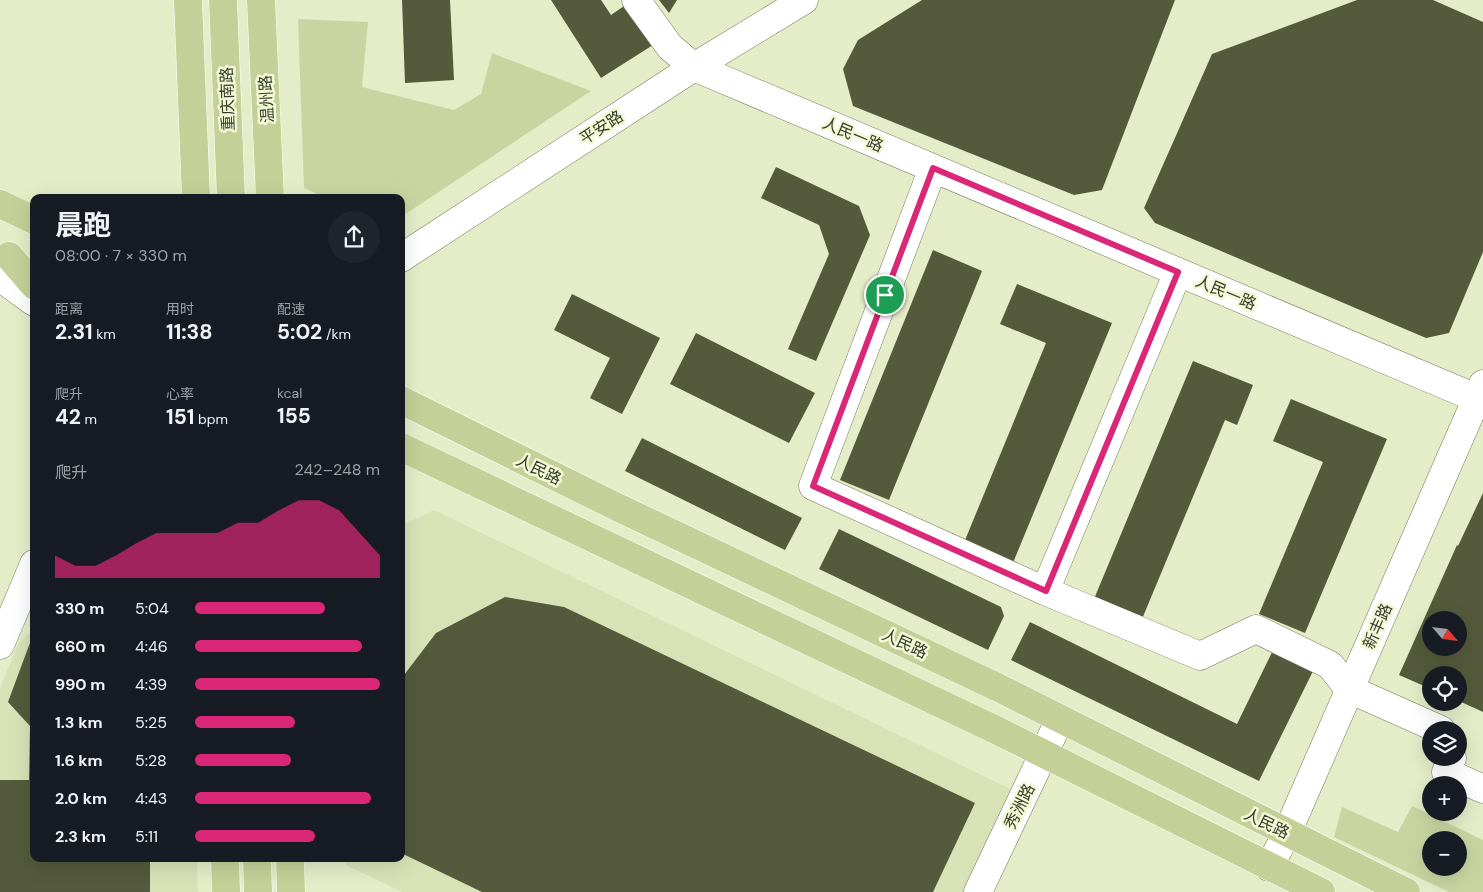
<!DOCTYPE html>
<html lang="zh">
<head>
<meta charset="utf-8">
<style>
	body { margin:0; font-family:"DM Sans","Noto Sans SC",sans-serif; background:#20242c; color:#f1f3f6; height:100vh; display:flex; flex-direction:column; font-size:19px; white-space:nowrap }
	* { box-sizing:border-box; margin:0 }
	p { font-size:16px; color:#9ea1a6 }
	.icon { flex:none; width:28px; height:28px; fill:none; stroke:currentColor; stroke-width:2; stroke-linecap:round; stroke-linejoin:round }
	.map { position:relative; flex:1; overflow:hidden }
	.panel { position:absolute; left:30px; top:194px; width:375px; height:668px; display:flex; flex-direction:column; background:#171b24; border-radius:10px; box-shadow:0 5px 20px #0002 }
	.panel>* { flex:none }
	.needle { width:32px; rotate:118deg }
	.buttons { position:absolute; left:1422px; top:611px; display:grid; gap:10px }
	.buttons a { display:grid; place-items:center; width:45px; height:45px; border-radius:50%; background:#171b24; box-shadow:0 5px 20px #0002; font-size:25px }
	.pin { position:absolute; display:grid; place-items:center; width:42px; height:42px; color:#fff; margin:-21px; border:2px solid #fff; border-radius:50%; box-shadow:0 1px 5px #0007 }
	.round { display:grid; place-items:center; flex:none; width:52px; height:52px; border-radius:26px; background:#20242c }
	.head { display:flex; align-items:center; justify-content:space-between; height:85px; padding:0 25px }
	h1 { font-size:28px; font-weight:700; line-height:38px }
	.metrics { display:grid; grid-template-columns:repeat(3,1fr); gap:8px; height:85px; padding:5px 25px }
	.metrics div { display:grid; align-content:center }
	.metrics b { font-size:21px; font-weight:700 }
	.metrics small { font-size:14px; font-weight:400 }
	.metrics p { font-size:14px }
	.chart { height:140px; padding:10px 25px }
	.chart p { display:flex; justify-content:space-between }
	.chart svg { width:100%; height:90px; margin-top:5px; fill:#db2777; opacity:.7 }
	ul { padding:0 25px; list-style:none; font-size:16px }
	li { display:grid; grid-template-columns:80px 60px 1fr; align-items:center; height:38px }
	li i { height:12px; border-radius:6px; background:#db2777 }
	.map>svg:first-child { display:block }
</style>
</head>
<body>
<div class="map">
<svg width="1483" height="892" viewBox="0 0 1483 892">
	<rect width="100%" height="100%" fill="#e4ecc8"/>
	<path fill="#d8e2b7" d="M434 510 1033 800 989 892H402L346 865V858H401V526Z
		M34 628V858H197L198 892H0V688L18 644Z"/>
	<path fill="#c9d5a1" fill-rule="evenodd" d="M298 19 368 22 362 87 454 110 481 94 492 53 591 91 401 217V198L324 197 304 188Z
		M1412 806 1483 840V892H1449L1334 837 1342 807 1398 832ZM1431 840H1459V868H1431Z"/>
	<path fill="#545a3b" fill-rule="evenodd" d="M402 0H450L454 80 405 83Z
		M551 0H601L611 15 627 4 653 45 601 78Z
		M659 0H677L669 13Z
		M922 0H1175L1102 190 1074 195 853 106 843 69 858 40Z
		M1357 0H1433L1483 22V252L1449 333 1426 338 1155 223 1144 208 1212 54Z
		M776 167 859 206 870 235 816 361 788 349 829 254 819 225 761 198Z
		M933 250 982 271 889 500 840 480Z
		M1017 284 1112 323 1010 570 961 550 1046 343 1000 324Z
		M572 294 660 338 622 414 590 398 610 358 554 330Z
		M696 333 815 393 789 443 670 384Z
		M1193 361 1253 385 1237 425 1225 420 1142 619 1094 599Z
		M1291 399 1387 439 1305 633 1259 614 1323 462 1273 441Z
		M642 438 802 518 785 550 625 471Z
		M1483 493V712L1459 701V675H1431V689L1399 675 1457 545 1458 546ZM1431 620H1459V648H1431Z
		M839 529 1001 607 1004 616 988 650 819 569Z
		M505 597 564 607 975 803 933 892H482L401 853V679L436 633Z
		M1030 622 1237 724 1275 646 1316 665 1259 781 1011 660Z
		M34 632V858H150V892H0V780H29L30 726 8 702Z"/>
	<g fill="none" stroke-linecap="round" stroke-linejoin="round">
		<g stroke="#737a59" stroke-width="29">
			<path id="minor" d="M636 0 670 47 694 67 1483 401
				M933 168 813 486 1045 591 1200 656 1256 629 1330 665 1349 689 1441 730
				M401 258 694 67 804 0
				M0 277 34 302
				M1045 591 1178 272
				M0 645 34 564
				M1452 758 1446 772 1483 789
				M1269 867 1287 833 1483 384
				M978 892 1060 719"/>
		</g>
		<g stroke="#fff" stroke-width="29">
			<path id="major" d="M188 0 196 198
				M223 0 231 198
				M261 0 270 198
				M0 204 34 220
				M9 256 34 285
				M401 400 619 508 999 688 1406 892
				M401 447 996 730 1321 892
				M225 858 226 892
				M257 858 258 892
				M290 858 291 892"/>
		</g>
		<use href="#minor" stroke="#fff" stroke-width="28"/>
		<use href="#major" stroke="#c5d098" stroke-width="28"/>
	</g>
	<g fill="none" stroke-linecap="round" stroke-linejoin="round">
		<g stroke="#fff" stroke-width="10">
			<path id="route" d="M933 168 1178 272 1046 591 813 486Z"/>
		</g>
		<use href="#route" stroke="#db2777" stroke-width="6"/>
	</g>
	<g text-anchor="middle" stroke-width="5" stroke-linejoin="round" paint-order="stroke">
		<g font-size="16" fill="#373a2c" stroke="#f1fad5">
			<text transform="translate(227 99) rotate(-92)" y="6">重庆南路</text>
			<text transform="translate(266 99) rotate(-93)" y="6">温州路</text>
			<text transform="translate(601 127) rotate(-33)" y="6">平安路</text>
			<text transform="translate(853 134) rotate(23)" y="6">人民一路</text>
			<text transform="translate(1226 292) rotate(23)" y="6">人民一路</text>
			<text transform="translate(539 469) rotate(26)" y="6">人民路</text>
			<text transform="translate(1377 626) rotate(-66)" y="6">新丰路</text>
			<text transform="translate(905 643) rotate(25)" y="6">人民路</text>
			<text transform="translate(1019 806) rotate(-64)" y="6">秀洲路</text>
			<text transform="translate(1267 823) rotate(26)" y="6">人民路</text>
		</g>
	</g>
</svg>
<div class="buttons">
<a><svg class="needle" viewBox="-14 -14 28 28"><path d="M0-13l5 13h-10z" fill="#e53935"/><path d="M0 13l5-13h-10z" fill="#9ea1a6"/></svg></a>
<a><svg class="icon" aria-label="locate" viewBox="0 0 24 24"><circle cx="12" cy="12" r="6"/><path d="M12 2v4M12 18v4M2 12h4M18 12h4"/></svg></a>
<a><svg class="icon" aria-label="layers" viewBox="0 0 24 24"><path d="M12 4l9 5-9 5-9-5zM3 14l9 5 9-5"/></svg></a>
<a>+</a>
<a>−</a>
</div>
<div class="pin" style="left:885px;top:295px;background:#1e9e55"><svg class="icon" aria-label="arrive" viewBox="0 0 24 24"><path d="M6 21V4h12l-3 4 3 4H6"/></svg></div>
<section class="panel">
<div class="head"><div><h1>晨跑</h1><p>08:00 · 7 × 330 m</p></div><a class="round"><svg class="icon" aria-label="share" viewBox="0 0 24 24"><path d="M12 15V3M7 8l5-5 5 5M5 13v7h14v-7"/></svg></a></div>
<div class="metrics">
<div><p>距离</p><b>2.31<small> km</small></b></div>
<div><p>用时</p><b>11:38</b></div>
<div><p>配速</p><b>5:02<small> /km</small></b></div>
</div>
<div class="metrics">
<div><p>爬升</p><b>42<small> m</small></b></div>
<div><p>心率</p><b>151<small> bpm</small></b></div>
<div><p>kcal</p><b>155</b></div>
</div>
<div class="chart"><p><span>爬升</span>242–248 m</p>
<svg viewBox="0 0 160 44" preserveAspectRatio="none"><path d="M0 44V33L10 38L20 38L30 33L40 27L50 22L60 22L70 22L80 22L90 17L100 17L110 11L120 6L130 6L140 11L150 22L160 33V44z"/></svg>
</div>
<ul>
<li><b>330 m</b>5:04<i style="width:70%"></i></li>
<li><b>660 m</b>4:46<i style="width:90%"></i></li>
<li><b>990 m</b>4:39<i style="width:100%"></i></li>
<li><b>1.3 km</b>5:25<i style="width:54%"></i></li>
<li><b>1.6 km</b>5:28<i style="width:52%"></i></li>
<li><b>2.0 km</b>4:43<i style="width:95%"></i></li>
<li><b>2.3 km</b>5:11<i style="width:65%"></i></li>
</ul>
</section>
</div>
</body>
</html>
